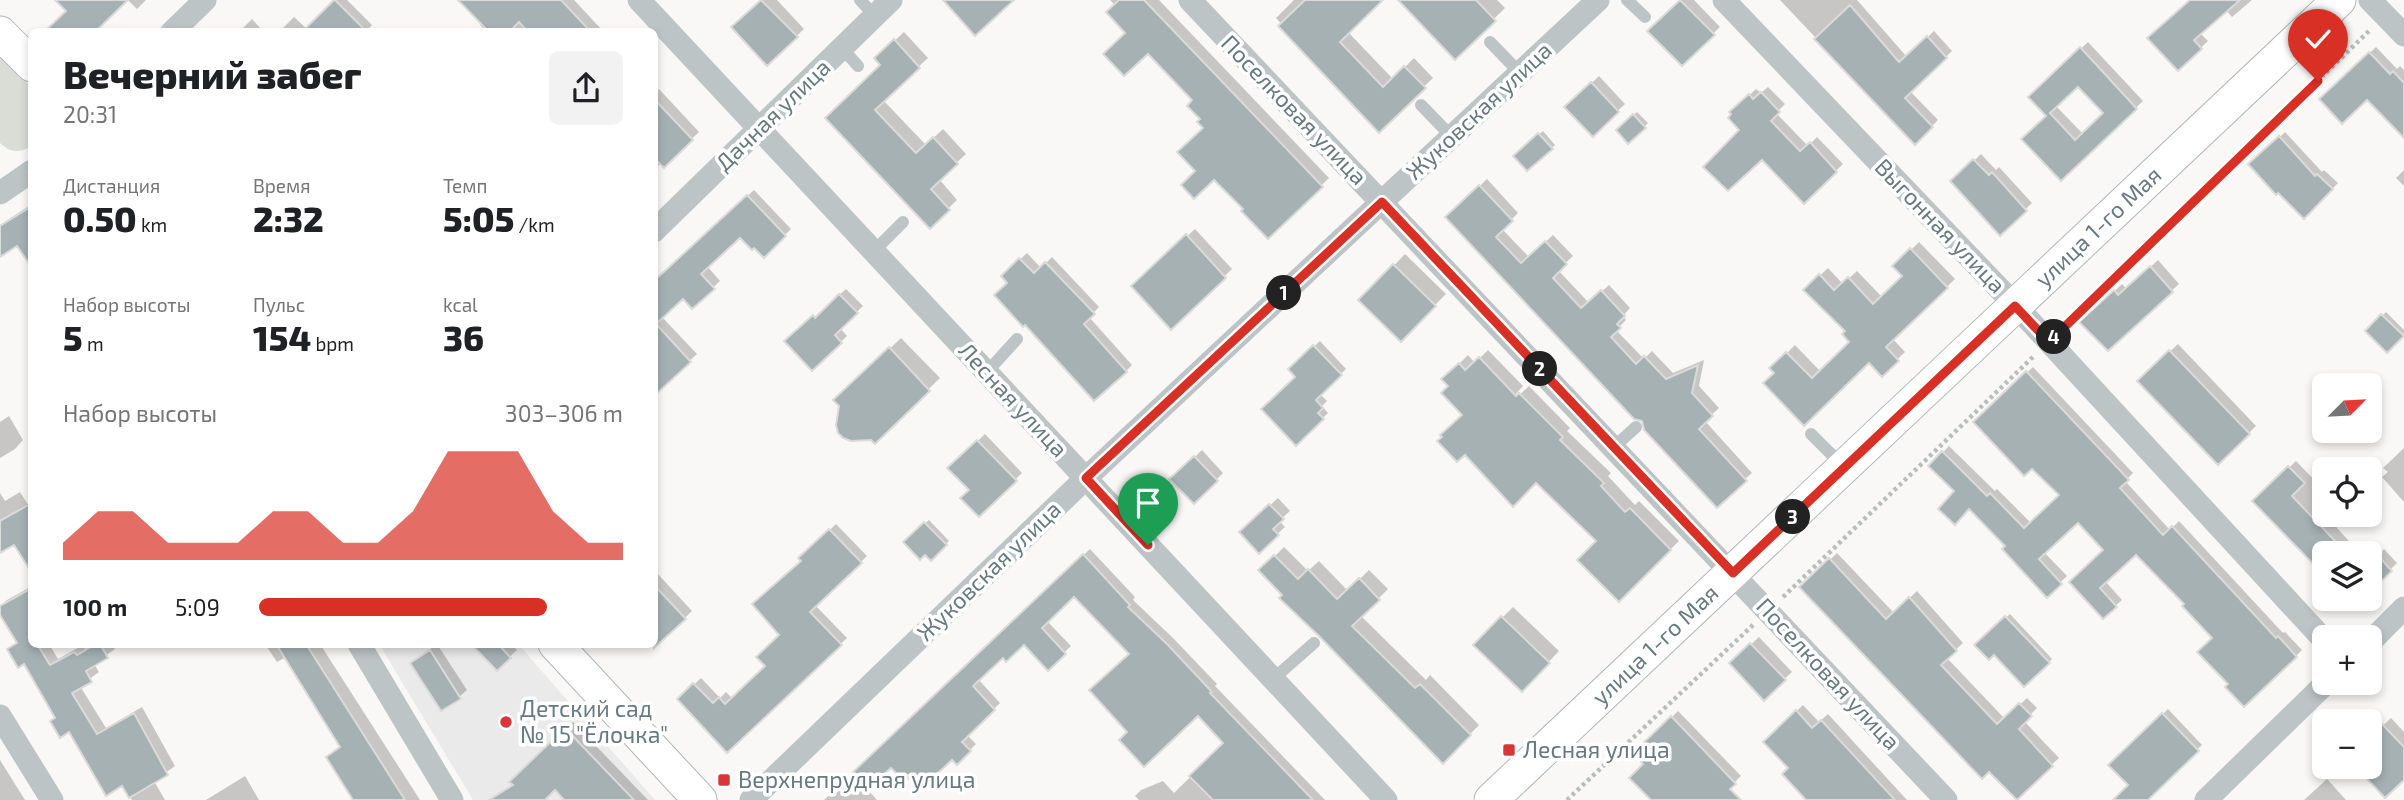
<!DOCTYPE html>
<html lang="ru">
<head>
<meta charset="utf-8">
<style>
	body { margin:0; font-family:"Exo 2",sans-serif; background:#f2f2f2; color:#202124; height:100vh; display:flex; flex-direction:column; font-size:26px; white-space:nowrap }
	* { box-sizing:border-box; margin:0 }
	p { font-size:23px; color:#757577 }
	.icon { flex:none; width:38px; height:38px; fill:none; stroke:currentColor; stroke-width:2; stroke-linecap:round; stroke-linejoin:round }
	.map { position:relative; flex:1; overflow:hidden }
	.sheet { position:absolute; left:28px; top:28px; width:630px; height:620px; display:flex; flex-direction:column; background:#fff; border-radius:10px; box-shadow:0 4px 10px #0003 }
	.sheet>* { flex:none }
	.needle { width:46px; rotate:66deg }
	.fabs { position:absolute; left:2312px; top:373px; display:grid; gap:14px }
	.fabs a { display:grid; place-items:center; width:70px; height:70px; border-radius:10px; background:#fff; box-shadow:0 4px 10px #0003; font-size:35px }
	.pin { position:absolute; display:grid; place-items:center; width:60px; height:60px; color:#fff; margin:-72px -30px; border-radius:50% 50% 50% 0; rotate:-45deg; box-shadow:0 0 7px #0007 }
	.pin .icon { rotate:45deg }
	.km { position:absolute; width:35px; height:35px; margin:-18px; border-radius:50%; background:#222; color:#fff; font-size:19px; line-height:35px; text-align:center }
	.round { display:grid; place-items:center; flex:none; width:74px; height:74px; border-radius:10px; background:#f2f2f2 }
	.overview { display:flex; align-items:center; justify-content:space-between; height:119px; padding:0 35px }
	h1 { font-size:38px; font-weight:800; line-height:52px }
	.metrics { display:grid; grid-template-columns:repeat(3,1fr); gap:10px; height:119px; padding:7px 35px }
	.metrics div { display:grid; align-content:center }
	.metrics b { font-size:35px; font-weight:800 }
	.metrics small { font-size:19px; font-weight:400 }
	.metrics p { font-size:19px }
	.chart { height:196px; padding:14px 35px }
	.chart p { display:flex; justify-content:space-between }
	.chart svg { width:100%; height:126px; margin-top:7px; fill:#d93025; opacity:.7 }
	ul { padding:0 35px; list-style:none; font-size:23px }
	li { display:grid; grid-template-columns:112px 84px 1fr; align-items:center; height:52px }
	li i { height:18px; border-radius:9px; background:#d93025 }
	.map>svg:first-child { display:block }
</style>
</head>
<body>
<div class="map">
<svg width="2404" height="800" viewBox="0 0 2404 800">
	<rect width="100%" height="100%" fill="#f9f8f6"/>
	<path fill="#e9eae9" d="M379 644H518L655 800H473Z"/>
	<path fill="#daddd6" d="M0 55 9 60 31 88V147C18 153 11 153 0 143Z"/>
	<path fill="#0003" fill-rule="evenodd" d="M128 0H146L137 9Z
		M336 0H347L372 25 365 32H279L294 17 307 29Z
		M460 0H574L604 32H487L480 25 483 23Z
		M763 0H777L804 29 767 64 734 27Z
		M1110 0H1159L1329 178 1268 237 1245 209 1214 178 1197 171 1205 128 1195 100 1128 33 1115 5Z
		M1294 0H1361L1348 32 1393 79 1414 58 1433 78 1379 130 1276 18Z
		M1432 0H1497L1505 8 1455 57Z
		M1681 0H1694L1720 27 1682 64 1650 31Z
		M1780 0H1857L1907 57 1934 31 1952 51 1910 91 1938 120 1915 143Z
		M2191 0H2252L2232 17 2226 10 2200 33 2208 41 2178 69Z
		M252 19 264 32H239Z
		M904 32 928 58 883 100 926 145 943 129 966 154 939 179 957 200 930 226 827 119 883 65 876 58Z
		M2088 42 2143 101 2061 178 2048 116 2030 97ZM2078 84 2105 113 2083 134 2055 105Z
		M2376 47 2397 69 2400 66 2404 70V135L2367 98 2321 99Z
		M1599 76 1625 104 1593 134 1567 107Z
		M1768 87 1785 104 1776 113 1808 146 1817 137 1843 164 1804 201 1742 130 1732 112 1756 89 1761 93Z
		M659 89 699 132 664 165 661 163 654 170V93Z
		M1637 112 1648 123 1629 141 1618 130Z
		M1543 131 1555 145 1527 169 1515 156Z
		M2285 132 2322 172 2324 170 2338 183 2304 217 2251 164Z
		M1981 154 1996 170 1999 167 2032 203 2000 234 1953 181Z
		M2404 170V186L2396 178Z
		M1487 179 1518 213 1502 229 1529 257 1553 235 1573 256 1558 270 1589 303 1609 285 1630 308 1623 316 1626 320 1616 330 1644 359 1652 351 1673 373 1704 360 1699 386 1719 408 1705 421 1752 473 1745 479 1643 419 1448 217Z
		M754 190 791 229 764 255 740 236 707 266 720 281 692 307 683 297 662 317 697 354 654 393V284Z
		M32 204V265L18 244 0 253V225Z
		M1195 229 1232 269 1171 327 1133 286Z
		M1919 242 1955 279 1893 339 1905 352 1882 374 1869 361 1804 423 1772 368 1795 345 1821 372 1851 342 1847 331 1805 290 1828 268 1843 284 1857 271 1882 297 1905 276 1895 266Z
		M1027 253 1041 268 1052 257 1099 307 1089 317 1132 365 1126 371 1003 276Z
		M1405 254 1446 294 1401 339 1361 300Z
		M2158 260 2179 284 2108 349 2082 322 2122 284 2127 289Z
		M846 289 863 306 840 328 847 336 812 369 787 341Z
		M2386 312 2404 330V333L2387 350 2367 331Z
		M901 338 940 378 875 441 836 400Z
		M1320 341 1346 369 1320 394 1327 401 1322 406 1328 413 1296 444 1297 377 1290 369Z
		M2178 344 2256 426 2218 463 2139 381Z
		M1488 350 1523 386 1512 398 1514 400 1529 386 1570 428 1567 431 1611 473 1608 476 1635 505 1639 501 1679 541 1619 600 1598 541 1464 415 1450 386 1444 379 1468 355 1475 363Z
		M2033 367 2133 473 2125 481 2170 530 2179 521 2283 633 2285 632 2302 650 2245 705 2230 684 2214 638 2186 604 2136 552 2105 581 2122 600 2103 617 2071 582 2105 550 2078 520 2044 552 2067 576 2047 595 2008 546 1930 466 1949 446 1995 491 1997 489 2031 523 2061 495 2032 466 1975 422Z
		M9 416 23 440 15 449 0 458V422Z
		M985 434 1022 473 979 515 971 490 950 468Z
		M2404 448V502L2382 477 2388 472 2383 468Z
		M1202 450 1223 473 1194 502 1172 479Z
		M2296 461 2324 490V514H2327L2326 516 2360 553H2324V573L2254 501Z
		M20 492 32 511 0 551V493L5 501Z
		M1278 498 1290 511 1279 521 1285 527 1259 551 1241 532Z
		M929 520 949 541 931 558 905 542Z
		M836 524 867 556 815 605 847 638 727 750 679 699 701 678 720 698 726 692 733 699 767 666 782 635 803 561 801 558Z
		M1284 547 1308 571 1319 561 1348 591 1369 570 1388 589 1361 616 1426 680 1430 675 1479 725 1443 762 1261 570Z
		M1090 549 1135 597 1133 600 1173 638 1217 684 1215 686 1325 800H1139L1135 796 1141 790 1163 781 1174 793 1225 743 1198 713 1131 654 1074 595 1047 621 1071 646 1048 668 1024 642 1003 656 978 679 1000 703 967 735 976 744 957 763 952 758 914 771 891 765 867 789 877 800H824L832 793 834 795Z
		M2384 549 2397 563 2370 590V563Z
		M1837 553 1894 613 1917 591 1963 643 1947 658 2005 719 2027 698 2037 708 2024 721 2059 758 2016 798 1802 587Z
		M657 573 692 611 656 645 654 575Z
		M32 586V625L0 611V607L7 600Z
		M2348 598H2360L2354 604Z
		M1513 607 1559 651 1522 690 1475 645Z
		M2010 614 2052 659 2024 685 1994 653 1977 645Z
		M1759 637 1792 672 1764 698 1731 663Z
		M17 642 49 644 58 659 83 645 85 649 93 644H112L115 649 94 664 99 672 80 686 106 728 142 707 175 766 154 781 165 800H132L123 784 56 717 24 662 9 650Z
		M265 644H320L420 800H355L328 757 341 745 286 657 277 662Z
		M437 644 467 690 459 697 412 663Z
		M474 644H512L517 650 497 669Z
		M1803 705 1819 722 1828 714 1907 800H1808L1790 768 1765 742Z
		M2168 709 2202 745 2144 800H2115L2130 785 2111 765Z
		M1678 711 1741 776 1718 798 1657 800 1646 764 1636 753Z
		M2391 718 2404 732V778L2370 766V738Z
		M573 722 648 800H566L555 788 542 800H493L500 792 514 784 512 782Z
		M0 760 25 800H0Z
		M245 776 259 800H206Z
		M2327 779 2346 800H2304Z"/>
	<path fill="#a5b1b3" stroke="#dadad9" stroke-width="2" fill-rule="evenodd" d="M55 0H128L95 32H44L66 11Z
		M334 0H335L367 32H302Z
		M458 0H561L591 32H528L519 22 509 32H489Z
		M761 0 798 37 767 66 731 27Z
		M943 0H1014L975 36Z
		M1119 0H1144L1323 187 1268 239 1241 211 1243 209 1214 180 1194 199 1181 185 1195 171 1177 152 1203 128 1197 122 1200 119 1187 106 1192 100 1148 54 1124 76 1103 54 1125 33 1106 12Z
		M1305 0H1383L1340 42 1383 87 1404 66 1426 88 1379 133 1278 26Z
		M1398 0H1476L1496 21 1455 60Z
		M1680 0 1715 35 1682 66 1647 31Z
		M2190 0H2240L2194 40 2202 49 2178 71 2147 38Z
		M1850 5 1899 62 1927 36 1947 58 1905 98 1933 127 1915 145 1814 39Z
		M894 39 920 68 875 110 916 153 933 137 958 164 931 189 950 210 930 229 825 118 880 65 874 58Z
		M2080 47 2137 109 2061 181 2021 139 2046 116 2028 97ZM2078 87 2103 113 2075 140 2050 113Z
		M2369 52 2390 74 2393 71 2404 83V138L2367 100 2342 124 2319 99Z
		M1591 82 1619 112 1593 137 1564 107Z
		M1761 92 1780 112 1771 121 1800 151 1810 142 1837 172 1804 204 1762 160 1728 191 1703 167 1739 130 1728 118 1731 114 1729 112 1749 94 1753 99Z
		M654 99 693 140 664 168 654 158Z
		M1633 114 1646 128 1628 144 1616 130Z
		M1538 133 1553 149 1527 171 1513 156Z
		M2279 136 2315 176 2317 174 2333 189 2304 219 2278 193 2276 195 2248 164Z
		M1973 159 1989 175 1992 172 2027 211 2000 236 1950 181Z
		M1479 185 1513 221 1496 237 1521 263 1545 241 1567 264 1553 278 1581 308 1601 290 1625 316 1617 324 1621 328 1611 337 1636 364 1644 356 1666 379 1698 365 1692 393 1713 416 1699 429 1747 481 1717 508 1644 430 1642 421 1634 419 1445 217Z
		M747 195 786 236 764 258 754 248 752 250 740 238 701 274 715 289 692 309 683 299 656 324 691 362 654 396V281Z
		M32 206V268L17 246 0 257V226Z
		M1186 234 1226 278 1171 330 1131 286Z
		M1910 248 1948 288 1886 347 1899 361 1882 377 1869 363 1804 426 1763 383 1774 373 1769 368 1786 352 1812 378 1849 342 1842 334 1845 331 1803 290 1819 274 1834 290 1848 277 1873 304 1902 276 1892 266Z
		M1019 258 1034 273 1045 262 1095 314 1084 324 1127 372 1094 401 1025 325 1023 327 994 295 1007 283 1001 276Z
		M1393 264 1436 306 1401 342 1358 300Z
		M2150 266 2173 292 2108 351 2079 322 2114 290 2118 295Z
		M839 294 858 313 835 335 842 343 812 371 784 341 813 315 815 318Z
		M2381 314 2404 336 2387 353 2365 331Z
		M1313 345 1342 375 1316 400 1323 408 1318 413 1324 419 1296 446 1261 409 1295 377 1288 369Z
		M889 347 930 391 875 444 871 440 851 441 843 438 838 433 836 425 839 406 833 400Z
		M2169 350 2250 434 2218 465 2137 381Z
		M1479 357 1516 396 1519 393 1563 437 1560 440 1604 483 1601 486 1625 512 1630 508 1671 550 1619 602 1577 560 1596 541 1536 483 1513 507 1465 455 1457 462 1437 441 1442 437 1440 435 1462 415 1441 393 1448 386 1441 379 1459 363 1465 370Z
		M2026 371 2129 480 2120 488 2163 535 2172 526 2276 638 2278 636 2297 657 2244 707 2225 687 2228 684 2197 652 2212 638 2182 606 2184 604 2136 555 2100 588 2117 607 2103 619 2069 582 2103 550 2078 523 2039 559 2062 584 2047 598 2002 549 2005 546 1969 509 1955 525 1938 509 1954 491 1928 466 1942 451 1987 496 1990 493 2024 528 2059 495 2032 469 2024 476 1973 422Z
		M977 440 1017 481 979 517 960 498 969 490 947 468Z
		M1194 456 1218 481 1194 504 1169 479Z
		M2288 466 2305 483 2292 496 2337 543 2324 553V575L2252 501Z
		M32 503V573L14 545 0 553V521Z
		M1269 504 1284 519 1273 529 1279 535 1259 554 1239 532Z
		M924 522 947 545 931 561 925 555 920 560 903 542Z
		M829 529 862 563 810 612 842 645 727 753 677 699 693 683 713 703 719 697 725 704 765 666 756 657 779 635 752 604 801 561 798 558Z
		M2370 547 2392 571 2370 592Z
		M1083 554 1130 605 1128 607 1167 644 1212 692 1210 693 1313 800H1213L1189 776 1223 743 1198 716 1144 767 1119 740 1127 732 1089 690 1129 654 1074 597 1042 628 1066 654 1048 671 1024 645 1006 662 1003 658 973 686 995 710 962 742 971 751 957 765 952 760 925 785 914 774 905 782 891 768 868 790 852 773Z
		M1274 555 1298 579 1308 569 1337 599 1359 578 1380 600 1352 626 1415 688 1420 684 1471 735 1443 764 1320 637 1279 598 1282 595 1258 570Z
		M1829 558 1886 619 1909 597 1957 651 1941 665 1997 724 2019 703 2032 716 2019 729 2053 766 2017 800 1989 772 1982 779 1799 587Z
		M654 585 686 619 654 648Z
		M32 588V644H37L50 665 74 652 77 655 96 644H100L108 658 86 671 92 682 72 693 97 734 134 713 168 775 129 798 122 786 106 796 69 732 60 738 50 721 55 718 24 664 18 668 7 649 17 643 0 615V606Z
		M1501 616 1550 663 1522 692 1473 645Z
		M2005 616 2050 663 2024 687 1994 655 1989 660 1974 645Z
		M1750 643 1786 680 1764 701 1729 663Z
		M276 644H306L405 800H353L326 757 340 747Z
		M471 644H498L511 658 497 671Z
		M430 650 461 699 441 711 410 663Z
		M1796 710 1812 728 1821 720 1895 800H1806L1782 774 1788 768 1763 742Z
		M2162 713 2199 751 2148 800H2113L2128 785 2108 765Z
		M1671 716 1736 784 1730 789 1741 800H1651L1629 778 1643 764 1633 753Z
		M2382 724 2404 747V780L2385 798 2355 766H2370V736Z
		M565 728 634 800H564L555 790 545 800H489L513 785 509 782Z"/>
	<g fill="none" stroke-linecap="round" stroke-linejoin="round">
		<g stroke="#b0b8ba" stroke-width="35">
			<g id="secondary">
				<path d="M0 33 32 65"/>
				<path d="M555 644 700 800"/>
				<path id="s1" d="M1491 800 2339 0"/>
			</g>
		</g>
		<path stroke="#b8bdbe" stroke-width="4.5" stroke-dasharray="3.5 3.5" stroke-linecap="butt" d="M2065 326 2370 30
			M1783 597 2034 356
			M1567 800 1753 625"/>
		<path stroke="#bdc4c5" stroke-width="12" d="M860 0 875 16
			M1627 0 1645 17
			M1490 42 1520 73
			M842 48 858 66
			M1421 105 1452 137
			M874 251 903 222
			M987 372 1017 339
			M1811 434 1842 465
			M1614 447 1636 427
			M1273 679 1314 643"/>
		<path stroke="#bdc4c5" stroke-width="23" d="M639 0 1386 800
			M1190 0 1946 800
			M1724 0 2016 306 2324 640
			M2370 0 2404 35
			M172 32 205 0
			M0 193 32 171
			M654 231 891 0
			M2370 642 2404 608
			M359 644 452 800
			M0 716 52 800
			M751 800 1086 478 1598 0
			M2206 800 2327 682"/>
		<use href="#secondary" stroke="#fff" stroke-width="33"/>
	</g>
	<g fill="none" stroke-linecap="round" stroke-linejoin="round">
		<g stroke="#fff" stroke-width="14">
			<path id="route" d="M1148 545 1086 478 1382 202 1733 573 2015 306 2049 342 2318 81"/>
		</g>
		<use href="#route" stroke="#d93025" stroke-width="9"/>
	</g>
	<g fill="#d8373a" stroke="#fff" stroke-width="2.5">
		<circle cx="506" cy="722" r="7"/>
		<rect x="1502" y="743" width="14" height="14" rx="3.5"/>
		<rect x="717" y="773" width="14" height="14" rx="3.5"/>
	</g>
	<g text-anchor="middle" stroke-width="7" stroke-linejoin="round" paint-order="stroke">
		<g font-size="23" fill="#667a7f" stroke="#fff">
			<text transform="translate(1294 110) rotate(46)" y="8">Поселковая улица</text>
			<text transform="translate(1479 111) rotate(-43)" y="8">Жуковская улица</text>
			<text transform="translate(773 115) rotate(-44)" y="8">Дачная улица</text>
			<text transform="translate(1940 226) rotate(46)" y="8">Выгонная улица</text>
			<text dy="8" stroke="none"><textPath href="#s1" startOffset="835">улица 1-го Мая</textPath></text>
			<text transform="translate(1013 400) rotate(47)" y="8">Лесная улица</text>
			<text transform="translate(989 571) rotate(-44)" y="8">Жуковская улица</text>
			<text dy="8" stroke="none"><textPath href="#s1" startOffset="226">улица 1-го Мая</textPath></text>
			<text transform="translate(1828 674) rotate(47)" y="8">Поселковая улица</text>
		</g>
		<g font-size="23" fill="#667a7f" stroke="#fff" text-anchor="start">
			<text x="520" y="717">Детский сад<tspan x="520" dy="26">№ 15 "Ёлочка"</tspan></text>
			<text x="1523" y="758">Лесная улица</text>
			<text x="738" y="788">Верхнепрудная улица</text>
		</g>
	</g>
</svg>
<div class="fabs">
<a><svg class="needle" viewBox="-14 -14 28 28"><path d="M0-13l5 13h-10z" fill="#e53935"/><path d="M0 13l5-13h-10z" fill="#757577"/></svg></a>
<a><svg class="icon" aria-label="locate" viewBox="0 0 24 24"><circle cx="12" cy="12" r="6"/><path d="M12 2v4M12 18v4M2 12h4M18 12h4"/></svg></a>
<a><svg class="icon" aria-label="layers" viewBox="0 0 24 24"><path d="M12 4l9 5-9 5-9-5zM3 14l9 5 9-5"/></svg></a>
<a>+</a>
<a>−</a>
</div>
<div class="pin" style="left:1148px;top:545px;background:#1e9e55"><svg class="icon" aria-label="arrive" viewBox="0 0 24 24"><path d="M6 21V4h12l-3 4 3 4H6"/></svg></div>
<div class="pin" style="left:2318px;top:81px;background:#d93025"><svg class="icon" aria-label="check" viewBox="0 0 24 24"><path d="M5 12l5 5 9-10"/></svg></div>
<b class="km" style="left:1284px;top:293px">1</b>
<b class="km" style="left:1540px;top:369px">2</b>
<b class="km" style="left:1793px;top:517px">3</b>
<b class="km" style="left:2054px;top:337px">4</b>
<section class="sheet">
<div class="overview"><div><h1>Вечерний забег</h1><p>20:31</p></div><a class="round"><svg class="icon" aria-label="share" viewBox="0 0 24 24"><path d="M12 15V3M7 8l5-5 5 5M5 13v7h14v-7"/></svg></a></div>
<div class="metrics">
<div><p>Дистанция</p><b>0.50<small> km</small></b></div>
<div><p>Время</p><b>2:32</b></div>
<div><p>Темп</p><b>5:05<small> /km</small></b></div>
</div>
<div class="metrics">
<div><p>Набор высоты</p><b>5<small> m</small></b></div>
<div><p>Пульс</p><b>154<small> bpm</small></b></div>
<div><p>kcal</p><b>36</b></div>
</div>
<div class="chart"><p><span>Набор высоты</span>303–306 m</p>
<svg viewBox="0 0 160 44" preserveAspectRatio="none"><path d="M0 44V38L10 27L20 27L30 38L40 38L50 38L60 27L70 27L80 38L90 38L100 27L110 6L120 6L130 6L140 27L150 38L160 38V44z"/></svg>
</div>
<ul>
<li><b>100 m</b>5:09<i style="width:79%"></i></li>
</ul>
</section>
</div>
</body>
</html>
